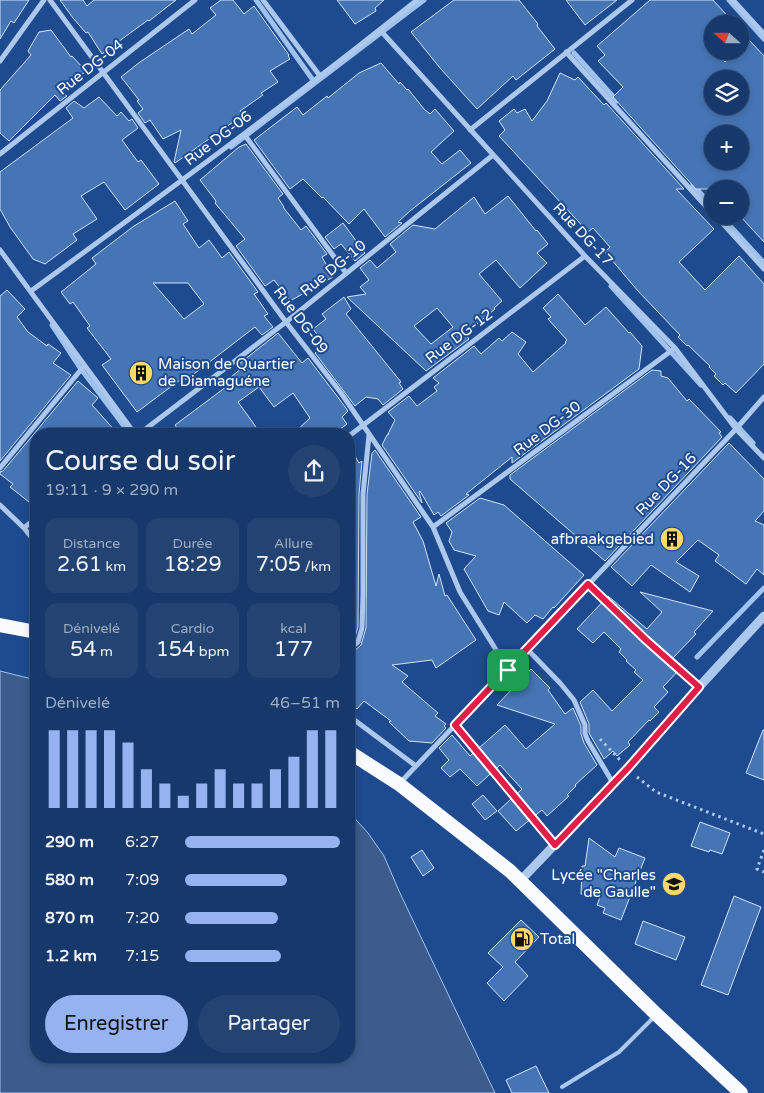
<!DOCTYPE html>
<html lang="fr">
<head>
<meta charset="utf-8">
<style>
	body { margin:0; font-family:"Varela Round",sans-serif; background:#234373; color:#f1f3f6; height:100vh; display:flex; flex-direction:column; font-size:19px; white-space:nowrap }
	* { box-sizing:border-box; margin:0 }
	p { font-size:16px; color:#9eacc1 }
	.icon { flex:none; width:28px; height:28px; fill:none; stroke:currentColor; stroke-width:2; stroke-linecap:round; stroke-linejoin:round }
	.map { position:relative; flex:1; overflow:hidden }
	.sheet { position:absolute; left:30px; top:428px; width:325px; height:635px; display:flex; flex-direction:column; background:#16386b; border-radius:20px; box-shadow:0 2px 8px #0003,0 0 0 1px #35527e }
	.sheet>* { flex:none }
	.needle { width:32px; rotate:291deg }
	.buttons { position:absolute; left:704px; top:15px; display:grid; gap:10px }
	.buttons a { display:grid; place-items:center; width:45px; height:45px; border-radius:50%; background:#16386b; box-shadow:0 2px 8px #0003,0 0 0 1px #35527e; font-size:25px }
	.pin { position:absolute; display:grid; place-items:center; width:42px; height:42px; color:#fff; margin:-21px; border-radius:10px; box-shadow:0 2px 8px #0006 }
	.round { display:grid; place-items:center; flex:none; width:52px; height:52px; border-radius:26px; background:#234373 }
	.summary { display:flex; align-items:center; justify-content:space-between; height:85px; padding:0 15px }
	h1 { font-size:28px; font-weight:600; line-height:38px }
	.figures { display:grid; grid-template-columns:repeat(3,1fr); gap:8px; height:85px; padding:5px 15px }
	.figures div { display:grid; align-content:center; border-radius:12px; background:#234373; text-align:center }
	.figures b { font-size:21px; font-weight:600 }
	.figures small { font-size:14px; font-weight:400 }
	.figures p { font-size:14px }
	.chart { height:140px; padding:10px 15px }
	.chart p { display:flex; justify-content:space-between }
	.chart svg { width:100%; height:90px; margin-top:5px; stroke:#95b2f1; stroke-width:6 }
	.action { display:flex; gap:10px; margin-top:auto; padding:10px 15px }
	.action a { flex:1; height:58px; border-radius:30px; background:#95b2f1; color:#111; font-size:20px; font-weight:600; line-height:58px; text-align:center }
	.action a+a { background:#234373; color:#f1f3f6 }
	ul { padding:0 15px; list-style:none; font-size:16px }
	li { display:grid; grid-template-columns:80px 60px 1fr; align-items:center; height:38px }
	li i { height:12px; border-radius:6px; background:#95b2f1 }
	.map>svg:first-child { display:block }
</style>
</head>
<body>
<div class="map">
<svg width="764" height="1093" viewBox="0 0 764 1093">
	<rect width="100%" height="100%" fill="#1e4b8f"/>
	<path fill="#3c5c8d" stroke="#a0c2ef" d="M0 671 36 680V1056H349V812L368 833 384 856 399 891 495 1093H0Z"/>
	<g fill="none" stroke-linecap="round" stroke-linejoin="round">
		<path stroke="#a0c2ef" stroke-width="5" d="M256 0 315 83
			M729 0 764 39
			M574 53 617 101
			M231 147 424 0
			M693 185 712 206
			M721 216 764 263
			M611 286 701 385
			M52 325 81 369 130 434
			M730 418 753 443
			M697 657 764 588"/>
	</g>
	<path fill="#4675b6" stroke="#d2e3f9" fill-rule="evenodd" d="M0 0H29L14 23 11 21 0 39Z
		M60 0H83L87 6 94 0H176L149 21 148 20 118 42V43L102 54 88 32 86 33 73 18Z
		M221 0H233L244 14 254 6 289 55 288 56 290 59 270 71 278 82 261 93 263 95 240 111 243 115 175 163 174 162 181 130 163 139 150 120 145 123 138 113 143 109 137 101 139 100 121 77 140 62 189 29 192 34 216 15 210 8Z
		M337 0H384L375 8 376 11 355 24Z
		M454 0H519L538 24 537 26 555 49 516 80 513 76 477 109 440 68 411 32Z
		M566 0H617L585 25Z
		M650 0H713L735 24H712V51H714L725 62 737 51H740V48L749 40 764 56V242L740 216V189H696L613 97 623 87 598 61 605 55 597 46ZM726 74 731 79H740V106H712V79H721ZM712 134H740V161H712Z
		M51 30 71 57 72 56 86 71 62 92 67 96 60 101 55 95 9 141 0 133V90L31 55 28 51 39 32Z
		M381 63 399 84 400 82 407 90 408 89 424 109 430 114 435 109 454 131 431 152 442 164 460 150 471 163 410 211 398 222 402 223 385 237 364 209 349 224 323 197 322 198 303 179 290 189 254 140 297 107 303 115 327 96 328 98 359 73Z
		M560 73 575 80 578 77 604 105 606 103 684 189H676L714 229 679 262 705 290 739 256 764 284V364L736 393 725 383 723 385 714 376 716 374 709 367 710 366 688 345 687 346 678 337 680 335 638 291 605 252 610 247 593 228 588 232 499 136 505 130 499 121 514 109 517 113 525 109 532 121 547 101Z
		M99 97 117 116 121 112 129 121 132 119 138 128 122 140 138 162 141 160 159 184 125 210 104 182 81 196 97 219 73 234 77 240 45 264 33 259 10 227 0 209V172L73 118 66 108 74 101 84 108Z
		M246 144 283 194 278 198 284 207H283L301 230 306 226 327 254 322 257 333 277 290 301 274 280 265 286 236 246 245 239 215 203 216 201 200 180 239 147Z
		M508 196 536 231 537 230 548 244 537 253 547 263 520 288 496 260 479 274 502 301 494 308 495 309 465 334 469 339 426 371 347 297 366 294 360 287 369 280 360 268 370 260 377 268 396 252 390 244 413 225 435 229 474 197 485 214ZM437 308 453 327 431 344 414 326Z
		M175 201 188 221 183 224 199 248 209 240 222 258 229 252 258 292 254 294 268 314 264 316 273 327 262 335 255 327 186 380 184 377 137 412 102 365 111 359 87 328 90 326 73 302 70 304 61 292 96 264 92 258 134 226ZM153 283H188L204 304 184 319Z
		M343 223 365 253 355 261 341 244 334 249 325 237Z
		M7 290 25 309 17 317 28 332 47 346 48 344 61 353 53 363 71 375 0 461V296Z
		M558 294 585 325 606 307 629 333 630 332 642 346 639 369 512 463V457L466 494 469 495 441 516 438 512 434 515 420 491 419 492 422 503 382 445 387 435 389 434H388L395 420 388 412 409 396 417 406 437 391 434 387 439 383 433 378 474 346 481 354 499 338 502 341 512 332 526 342 518 354 533 372 566 343 565 342 567 340 548 319 551 317 543 308Z
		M344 297 351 309 346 314 401 382 399 383 403 389 383 405 378 399 366 397 355 406 315 353 325 345 313 329 326 319 322 314Z
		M278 333 302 363 308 358 337 396 348 411 342 417 347 424 334 434H293L310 418 293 393 274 407 259 387 238 402 261 434H181L175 425 234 381 231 377 242 368 239 364Z
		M652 370 661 371V376L668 378 687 401 689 399 721 432 719 433 722 437 605 561 510 479V475Z
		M78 381 98 398 92 405 118 434H36V493L29 502 10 487 13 484 0 474V472L3 471Z
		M729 443 764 479V511L755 521 764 525V575L757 569 746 584 715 561 719 555 698 540 676 562 699 576 690 592 651 565 632 586 611 567Z
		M349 446 359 463 362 461 359 494 358 627 354 640 349 644Z
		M375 450 421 517 413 522 423 541 436 586 439 574 445 596 447 595 476 640 436 668 432 660 392 665 408 676 402 682 438 713 435 716 446 724 444 726 446 728 432 743 409 741 389 722 391 721 364 701 357 709 349 701V654L352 653 361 645 366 628 367 494 372 453Z
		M480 498 504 505 584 575 554 608 553 607 543 619 535 615 527 623 504 602 499 615 488 611 464 569 476 556 454 550 449 541 452 532 446 523Z
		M640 592 713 611 694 632 696 634 669 662 678 671 663 687 668 692 654 707 659 712 650 721 649 720 628 742 630 745 617 756 613 751 604 759 589 733V724L580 702 593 690 612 711 643 680 634 672 636 670 626 661 627 660 619 652 621 649 604 632 593 643 577 629 608 596 647 629 662 612Z
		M531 669 550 688 548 690 565 714 573 708 581 726V734L584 743 597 765 575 785 576 786 567 795 569 796 547 816 542 810 516 831 498 811 522 789 500 765 477 786 460 769 450 777 441 768 449 760 439 748 452 735 470 756 505 725 526 749 555 724 497 705Z
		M763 730H764V780L746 773Z
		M483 795 497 811 485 820 472 804Z
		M700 822 730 833 722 854 710 850 709 852 691 846Z
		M589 838 615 857 619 848 645 858 621 920 603 913 605 908 597 905 601 895 581 894 582 866H585Z
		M422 850 434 868 423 876 411 857Z
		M734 896 761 907 728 995 701 985Z
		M521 920 539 937 515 962 528 976 504 1001 487 983 503 967 488 953Z
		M643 921 685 937 676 960 635 944Z
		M536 1066 549 1093H512L506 1080Z"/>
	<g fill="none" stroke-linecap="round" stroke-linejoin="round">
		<path stroke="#adc8ed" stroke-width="3" stroke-dasharray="2.5 4" stroke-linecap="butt" d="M595 591 646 639 690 679
			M462 733 547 836
			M600 739 620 760
			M637 777 656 792 764 834
			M764 850 757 869 764 872"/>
		<path stroke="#adc8ed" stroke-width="4" d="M562 1087 619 1052 655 1016"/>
		<path stroke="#adc8ed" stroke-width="5" d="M50 0 286 322 341 393 433 527 460 592 508 669
			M263 0 320 76
			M733 0 764 34
			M380 30 585 256 675 348 736 429 764 458
			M566 52 712 213
			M0 61 44 0
			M470 130 632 0
			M244 134 346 273
			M0 154 195 0
			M716 216 764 269
			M0 250 135 434
			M31 291C161 196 291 101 417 0
			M139 434 286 322 493 155
			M349 436 585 256
			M0 468 84 366
			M0 505 24 528 36 543
			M433 527 675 348
			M24 528 36 518
			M527 649 560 683 574 700 585 725V734L588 741 613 783
			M349 650 358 642 362 628 363 595V494L369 435
			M349 716 416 766
			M399 784 736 429 764 397"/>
		<path stroke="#adc8ed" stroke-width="9" d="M520 881 628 768 699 687 764 616"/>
		<path stroke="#f9fbff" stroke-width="14" d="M0 625 36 632
			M349 752 399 784 510 871 656 1014 741 1093"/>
	</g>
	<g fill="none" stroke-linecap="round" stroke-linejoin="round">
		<g stroke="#fff" stroke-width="10">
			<path id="route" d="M588 584 646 640 699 687 628 768 555 845 455 725Z"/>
		</g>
		<use href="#route" stroke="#e11d48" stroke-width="6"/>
	</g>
	<defs>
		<g id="building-disc" transform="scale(1.25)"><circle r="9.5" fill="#fcd76c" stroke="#1e4b8f"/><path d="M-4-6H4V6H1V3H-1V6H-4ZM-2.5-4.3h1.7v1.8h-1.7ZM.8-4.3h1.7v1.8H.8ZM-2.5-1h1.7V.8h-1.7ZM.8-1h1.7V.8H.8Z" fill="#111"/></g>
		<g id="school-disc" transform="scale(1.25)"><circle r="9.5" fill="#fcd76c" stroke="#1e4b8f"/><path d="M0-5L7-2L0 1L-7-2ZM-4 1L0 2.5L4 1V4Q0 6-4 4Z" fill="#111"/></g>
		<g id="fuel-disc" transform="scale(1.25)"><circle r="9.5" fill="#fcd76c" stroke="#1e4b8f"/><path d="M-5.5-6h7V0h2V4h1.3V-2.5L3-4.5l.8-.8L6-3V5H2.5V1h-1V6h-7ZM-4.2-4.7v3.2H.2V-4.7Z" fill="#111"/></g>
	</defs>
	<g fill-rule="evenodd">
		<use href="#building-disc" x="141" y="373"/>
		<use href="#building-disc" x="672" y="539"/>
		<use href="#school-disc" x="674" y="884"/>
		<use href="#fuel-disc" x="522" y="939"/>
	</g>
	<g text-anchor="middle" stroke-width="4" stroke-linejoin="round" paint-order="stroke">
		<g font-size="15" fill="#fff" stroke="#1e4b8f">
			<text transform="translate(90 67) rotate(-38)" y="5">Rue DG-04</text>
			<text transform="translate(218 138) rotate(-37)" y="5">Rue DG-06</text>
			<text transform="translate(583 234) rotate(47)" y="5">Rue DG-17</text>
			<text transform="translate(333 268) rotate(-39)" y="5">Rue DG-10</text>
			<text transform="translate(301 320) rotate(53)" y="5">Rue DG-09</text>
			<text transform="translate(459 336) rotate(-37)" y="5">Rue DG-12</text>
			<text transform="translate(547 428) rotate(-37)" y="5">Rue DG-30</text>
			<text transform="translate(666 484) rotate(-46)" y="5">Rue DG-16</text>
		</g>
		<g font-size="15" fill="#fff" stroke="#1e4b8f" text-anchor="start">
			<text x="158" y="369">Maison de Quartier<tspan x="158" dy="17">de Diamaguéne</tspan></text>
			<text x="654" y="544" text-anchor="end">afbraakgebied</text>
			<text x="656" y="880" text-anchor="end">Lycée "Charles<tspan x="656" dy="17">de Gaulle"</tspan></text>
			<text x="540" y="944">Total</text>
		</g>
	</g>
</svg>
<div class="buttons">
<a><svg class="needle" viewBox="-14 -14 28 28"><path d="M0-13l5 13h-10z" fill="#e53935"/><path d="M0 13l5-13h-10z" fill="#9eacc1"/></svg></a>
<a><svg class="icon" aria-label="layers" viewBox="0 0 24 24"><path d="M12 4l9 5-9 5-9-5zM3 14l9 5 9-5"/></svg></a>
<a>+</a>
<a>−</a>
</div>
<div class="pin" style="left:508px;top:670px;background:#1e9e55"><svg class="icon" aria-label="arrive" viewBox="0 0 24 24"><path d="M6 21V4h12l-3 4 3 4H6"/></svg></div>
<section class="sheet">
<div class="summary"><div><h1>Course du soir</h1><p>19:11 · 9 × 290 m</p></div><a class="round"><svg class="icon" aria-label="share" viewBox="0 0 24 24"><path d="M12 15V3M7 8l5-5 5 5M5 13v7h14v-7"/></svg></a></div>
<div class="figures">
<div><p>Distance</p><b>2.61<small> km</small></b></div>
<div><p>Durée</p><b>18:29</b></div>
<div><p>Allure</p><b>7:05<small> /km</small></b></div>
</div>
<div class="figures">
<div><p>Dénivelé</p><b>54<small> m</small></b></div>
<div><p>Cardio</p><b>154<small> bpm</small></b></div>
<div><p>kcal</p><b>177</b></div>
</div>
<div class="chart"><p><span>Dénivelé</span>46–51 m</p>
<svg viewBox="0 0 160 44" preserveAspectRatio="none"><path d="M5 44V6M15 44V6M25 44V6M35 44V6M45 44V12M55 44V25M65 44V32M75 44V38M85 44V32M95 44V25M105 44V32M115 44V32M125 44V25M135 44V19M145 44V6M155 44V6"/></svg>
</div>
<ul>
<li><b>290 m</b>6:27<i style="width:100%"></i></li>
<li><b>580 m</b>7:09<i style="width:66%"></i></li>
<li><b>870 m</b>7:20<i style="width:60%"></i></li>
<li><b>1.2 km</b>7:15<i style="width:62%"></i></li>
</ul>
<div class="action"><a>Enregistrer</a><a>Partager</a></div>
</section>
</div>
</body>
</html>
